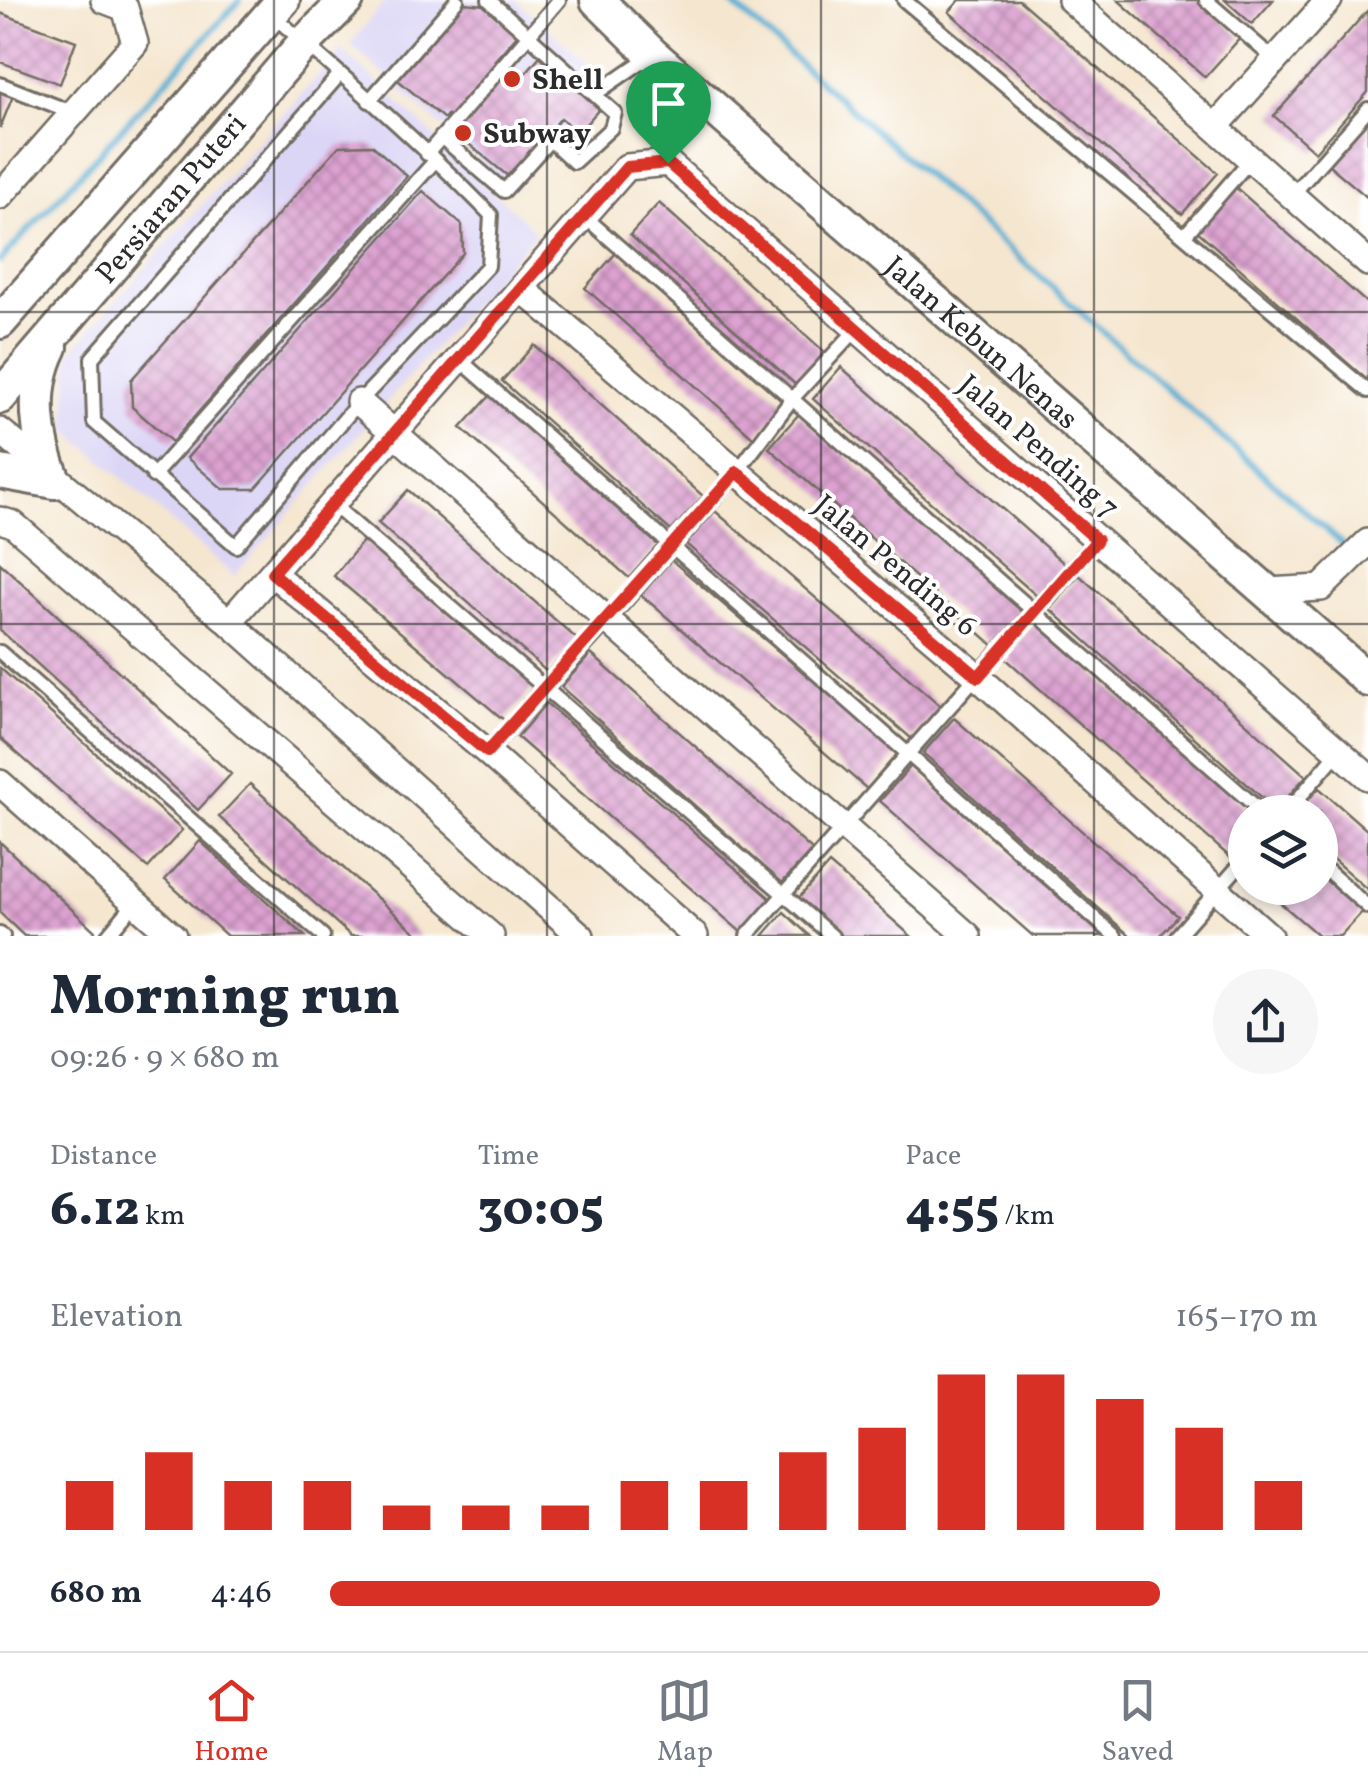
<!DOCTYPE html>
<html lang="en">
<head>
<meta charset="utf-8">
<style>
	body { margin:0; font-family:Vollkorn,serif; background:#f6f6f7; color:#1f2937; height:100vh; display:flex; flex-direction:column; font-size:38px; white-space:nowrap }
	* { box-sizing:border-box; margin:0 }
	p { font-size:32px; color:#747a83 }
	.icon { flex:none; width:55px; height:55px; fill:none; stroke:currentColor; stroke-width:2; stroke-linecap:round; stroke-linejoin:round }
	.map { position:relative; height:936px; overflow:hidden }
	.panel { display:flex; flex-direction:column; background:#fff; flex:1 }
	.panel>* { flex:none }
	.tools { position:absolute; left:1228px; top:795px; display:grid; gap:20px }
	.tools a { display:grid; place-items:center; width:110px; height:110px; border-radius:50%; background:#fff; box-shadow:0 5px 15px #0003; font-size:50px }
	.pin { position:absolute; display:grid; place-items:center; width:85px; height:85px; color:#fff; margin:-102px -42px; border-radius:50% 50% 50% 0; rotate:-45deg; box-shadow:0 0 10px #0007 }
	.pin .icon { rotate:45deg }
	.round { display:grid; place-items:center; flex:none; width:105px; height:105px; border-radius:52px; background:#f6f6f7 }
	.headline { display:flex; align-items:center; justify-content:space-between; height:170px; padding:0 50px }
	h1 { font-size:55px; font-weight:800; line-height:75px }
	.metrics { display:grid; grid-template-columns:repeat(3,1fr); gap:15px; height:170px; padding:10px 50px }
	.metrics div { display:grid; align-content:center }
	.metrics b { font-size:50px; font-weight:800 }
	.metrics small { font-size:28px; font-weight:400 }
	.metrics p { font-size:28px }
	.chart { height:280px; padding:20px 50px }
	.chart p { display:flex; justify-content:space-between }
	.chart svg { width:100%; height:180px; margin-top:10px; stroke:#d93025; stroke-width:6 }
	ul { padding:0 50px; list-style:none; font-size:32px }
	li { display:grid; grid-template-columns:160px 120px 1fr; align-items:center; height:75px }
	li i { height:25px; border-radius:12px; background:#d93025 }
	.dock { display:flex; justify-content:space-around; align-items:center; height:140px; border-top:2px solid #e0e1e3; background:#fff; font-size:28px; color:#747a83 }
	.dock a { display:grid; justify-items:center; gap:5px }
	.dock .selected { color:#d93025 }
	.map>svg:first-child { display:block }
</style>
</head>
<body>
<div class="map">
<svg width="1368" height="936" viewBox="0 0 1368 936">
	<defs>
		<pattern id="building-cross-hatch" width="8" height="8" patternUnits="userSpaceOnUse" patternTransform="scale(2.5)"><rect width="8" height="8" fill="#dda2d1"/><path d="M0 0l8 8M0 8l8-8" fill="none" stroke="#b384aa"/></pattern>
	</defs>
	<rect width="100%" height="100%" fill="#fff"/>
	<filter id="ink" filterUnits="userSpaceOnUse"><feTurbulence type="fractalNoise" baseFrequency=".01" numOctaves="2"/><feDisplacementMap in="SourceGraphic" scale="20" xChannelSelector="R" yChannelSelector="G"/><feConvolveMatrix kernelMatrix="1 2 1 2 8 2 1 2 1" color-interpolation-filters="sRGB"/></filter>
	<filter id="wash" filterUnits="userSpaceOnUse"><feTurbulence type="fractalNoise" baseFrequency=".0048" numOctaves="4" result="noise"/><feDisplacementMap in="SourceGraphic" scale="40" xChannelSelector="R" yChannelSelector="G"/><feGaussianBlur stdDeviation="2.25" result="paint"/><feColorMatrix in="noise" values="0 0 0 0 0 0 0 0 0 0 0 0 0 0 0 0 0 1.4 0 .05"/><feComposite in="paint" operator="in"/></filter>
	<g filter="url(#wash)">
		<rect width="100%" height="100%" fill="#f5e6cf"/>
		<path fill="#dcd6f6" d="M386 0H516L616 88 568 149 555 138 513 191 350 44Z
			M342 49 536 232 234 576 65 428 70 352Z"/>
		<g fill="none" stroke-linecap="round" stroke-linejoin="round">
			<path stroke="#56aed3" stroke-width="6" d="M728 0 1349 550
				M0 261 240 0"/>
		</g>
		<g id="blocks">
			<path fill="url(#building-cross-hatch)" d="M960 0H1019L1218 173 1182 214 949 12Z
				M1118 0H1199L1241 37 1205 77Z
				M1225 0H1273L1252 24Z
				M464 3 484 5 518 34 495 60 523 76 540 56 600 108 578 133 561 118 509 177 465 141 447 115 444 119 398 80Z
				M1368 10V92L1315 152 1274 116Z
				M0 13 76 41 60 84 0 62Z
				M0 91 13 96 0 128Z
				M1368 117V198L1328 164Z
				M372 145 407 176 172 442 132 407 131 380 339 146Z
				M1234 186 1368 304V381L1195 229Z
				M423 191 462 225 463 253 255 489H223L187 458Z
				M659 203 828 355 798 387 630 235Z
				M616 253 785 404 754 438 585 288Z
				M534 345 703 496 671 531 502 381Z
				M841 367 1066 565 1038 597 813 399Z
				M490 396 658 545 629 578 461 428Z
				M799 414 1024 613 994 646 769 448Z
				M408 490 577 639 547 672 378 523Z
				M715 511 941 706 912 739 686 544Z
				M364 540 535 685 505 721 334 576Z
				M670 559 898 753 867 789 640 594Z
				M0 563 231 774 198 810 0 630Z
				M1079 575 1306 776 1276 810 1050 609Z
				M1036 622 1251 812H1245V844L1232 859 1005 658Z
				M591 654 812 850 782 883 561 687Z
				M0 668 182 830 148 868 0 738Z
				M546 703 771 899 742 933 517 737Z
				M954 718 1178 916 1160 936H1130L923 753Z
				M911 766 1037 878 1103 936H1033L880 801Z
				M250 784 358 881 420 936H351L281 873 219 817Z
				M1319 788 1368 831V890L1320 848V812H1297Z
				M200 841 262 897 305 936H227L165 880Z
				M0 842 95 931 91 936H24L0 913Z
				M829 864 843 876 911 936H842L813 910 799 898Z
				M1320 875 1362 912 1340 936H1319L1263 888H1320Z
				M784 912 798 925 810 936H763Z"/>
		</g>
	</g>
	<g filter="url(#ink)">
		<use href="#blocks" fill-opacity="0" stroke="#726c64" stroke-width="2.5"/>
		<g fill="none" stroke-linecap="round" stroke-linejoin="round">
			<g stroke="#726c64" stroke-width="18">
				<path id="service" d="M904 0 1368 391
					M1206 0 1275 60
					M271 14C346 78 422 144 491 215L488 266 359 402 236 546 94 422 92 358 340 74
					M0 84 74 113
					M595 94 650 56
					M369 101 457 0
					M441 137 504 191 550 140 574 162 611 128 615 113 489 0
					M427 154 559 0
					M1292 195 1368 109
					M584 216 1262 812
					M1185 235 1251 159
					M459 359 1115 936
					M153 476 434 162
					M332 504 832 936
					M0 652 323 936
					M487 752 608 621 737 472 792 399 856 330
					M1287 812 1339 751
					M1320 864 1368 907
					M0 934 3 936
					M107 936 135 903
					M747 936 1097 540
					M1177 936 1245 859"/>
			</g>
			<g stroke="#726c64" stroke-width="30">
				<path id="minor" d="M1071 0 1368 263
					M1215 127 1329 0
					M0 196 135 43 125 8 104 0
					M521 288 978 677 1269 936
					M359 402 968 936
					M0 431 229 622 581 936
					M0 520 13 524 491 936
					M272 573 487 752 695 936
					M1268 591 1321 588 1368 542
					M229 622 627 167 668 163 1368 777
					M0 783 173 936"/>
			</g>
			<g stroke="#726c64" stroke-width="38">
				<g id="tertiary">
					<path id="s1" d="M597 0 652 54 1368 680"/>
					<path d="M0 322 283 0"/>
					<path d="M51 347C30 389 36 440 55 482"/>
					<path id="s2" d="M0 397 305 42 347 0"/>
					<path d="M0 472 55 482"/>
				</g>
			</g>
			<use href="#service" stroke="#fff" stroke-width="12"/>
			<use href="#minor" stroke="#fff" stroke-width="25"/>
			<use href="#tertiary" stroke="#fff" stroke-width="32"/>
		</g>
	</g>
	<g fill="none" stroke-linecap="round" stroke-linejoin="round" filter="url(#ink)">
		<g stroke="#fff" stroke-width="20">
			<path id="route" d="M668 163 1097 540 978 677 737 472 487 752 272 573 627 167Z"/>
		</g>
		<use href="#route" stroke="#d93025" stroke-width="12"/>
	</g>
	<path fill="none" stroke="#2b2b2b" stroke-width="2.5" stroke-opacity="0.55" d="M274 0V936M547 0V936M821 0V936M1094 0V936M0 312H1368M0 624H1368"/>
	<g fill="#c8321e" stroke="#fff" stroke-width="4">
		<circle cx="512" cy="79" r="10"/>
		<circle cx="463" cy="133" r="10"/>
	</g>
	<g text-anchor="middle" stroke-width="8" stroke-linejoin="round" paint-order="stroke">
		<g font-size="30" font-weight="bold" fill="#2b2b2b" stroke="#fff" text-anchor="start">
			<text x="532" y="89">Shell</text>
			<text x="483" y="143">Subway</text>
		</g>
		<g font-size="30" fill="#2b2b2b" stroke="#fff">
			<text dy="10" stroke="none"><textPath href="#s2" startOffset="262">Persiaran Puteri</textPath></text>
			<text dy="10" stroke="none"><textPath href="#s1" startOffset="515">Jalan Kebun Nenas</textPath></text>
			<text transform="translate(1039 446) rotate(41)" y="10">Jalan Pending 7</text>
			<text transform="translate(896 565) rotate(40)" y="10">Jalan Pending 6</text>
		</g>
	</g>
</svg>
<div class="tools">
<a><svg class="icon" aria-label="layers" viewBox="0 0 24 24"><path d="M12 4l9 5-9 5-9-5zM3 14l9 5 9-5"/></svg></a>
</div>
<div class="pin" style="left:668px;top:163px;background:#1e9e55"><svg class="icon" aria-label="arrive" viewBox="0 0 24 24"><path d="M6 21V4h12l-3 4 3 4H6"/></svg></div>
</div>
<section class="panel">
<div class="headline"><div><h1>Morning run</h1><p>09:26 · 9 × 680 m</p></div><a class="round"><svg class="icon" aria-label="share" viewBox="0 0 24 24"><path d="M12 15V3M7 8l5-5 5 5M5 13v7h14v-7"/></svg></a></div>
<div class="metrics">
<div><p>Distance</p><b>6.12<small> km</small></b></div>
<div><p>Time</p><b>30:05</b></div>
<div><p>Pace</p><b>4:55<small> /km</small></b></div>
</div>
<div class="chart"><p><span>Elevation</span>165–170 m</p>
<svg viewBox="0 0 160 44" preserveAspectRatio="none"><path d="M5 44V32M15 44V25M25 44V32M35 44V32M45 44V38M55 44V38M65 44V38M75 44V32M85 44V32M95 44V25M105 44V19M115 44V6M125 44V6M135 44V12M145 44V19M155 44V32"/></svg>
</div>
<ul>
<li><b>680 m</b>4:46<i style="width:84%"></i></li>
</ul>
</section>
<nav class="dock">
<a class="selected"><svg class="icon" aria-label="home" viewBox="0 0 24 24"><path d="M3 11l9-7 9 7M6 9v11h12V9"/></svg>Home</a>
<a><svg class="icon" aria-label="map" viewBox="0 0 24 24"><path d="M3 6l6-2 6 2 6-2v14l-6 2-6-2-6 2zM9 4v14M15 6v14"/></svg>Map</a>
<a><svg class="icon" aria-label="saved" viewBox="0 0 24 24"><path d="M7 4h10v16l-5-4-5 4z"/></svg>Saved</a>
</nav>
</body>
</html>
